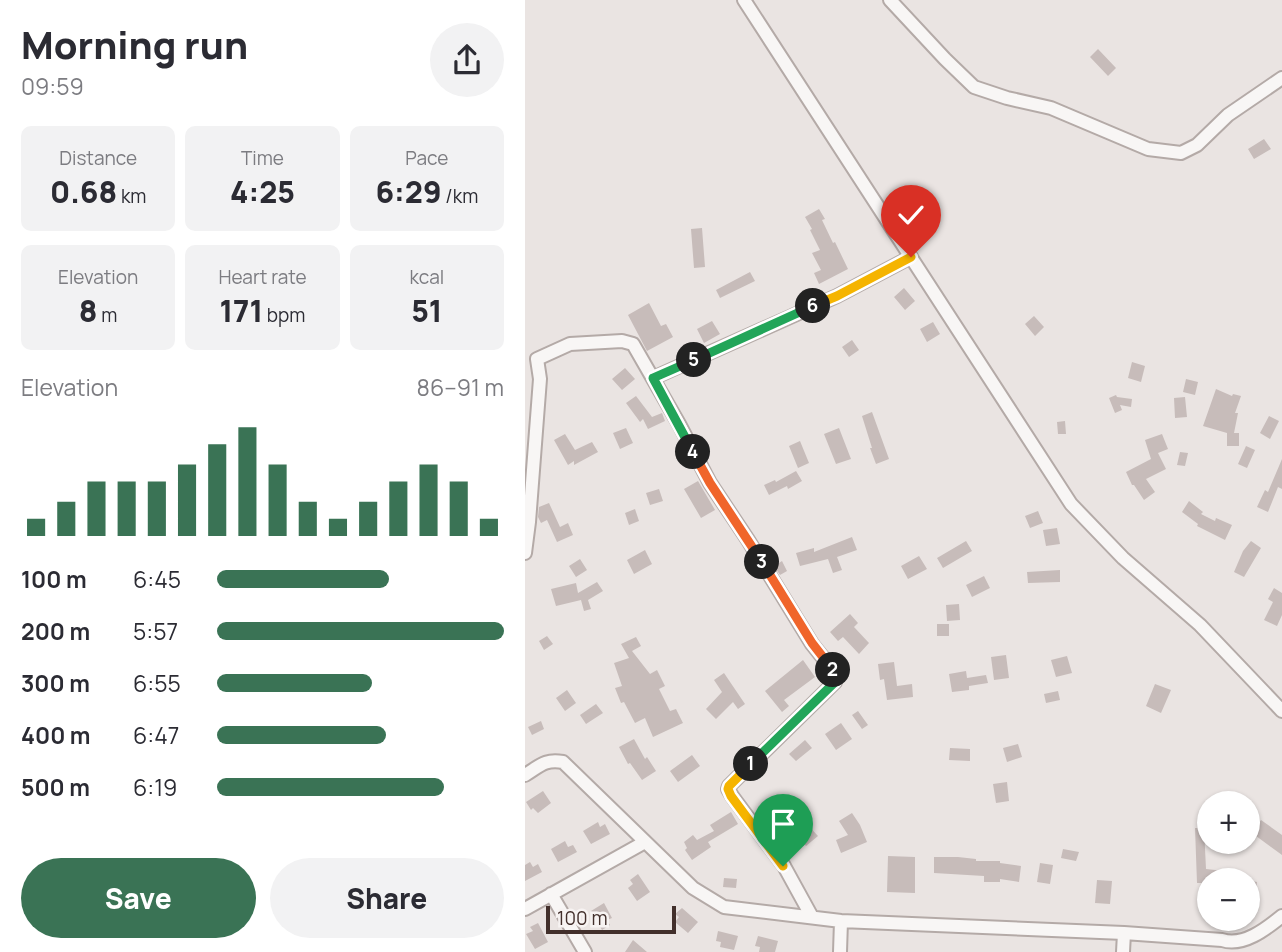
<!DOCTYPE html>
<html lang="en">
<head>
<meta charset="utf-8">
<style>
	body { margin:0; font-family:Manrope,sans-serif; background:#f2f2f3; color:#2b2b33; height:100vh; display:flex; flex-direction:column; font-size:26px; white-space:nowrap }
	* { box-sizing:border-box; margin:0 }
	p { font-size:23px; color:#7c7c81 }
	.icon { flex:none; width:38px; height:38px; fill:none; stroke:currentColor; stroke-width:2; stroke-linecap:round; stroke-linejoin:round }
	.map { position:relative; flex:1; overflow:hidden }
	.drawer { display:flex; flex-direction:column; background:#fff; width:525px }
	.drawer>* { flex:none }
	.buttons { position:absolute; left:672px; top:791px; display:grid; gap:14px }
	.buttons a { display:grid; place-items:center; width:63px; height:63px; border-radius:50%; background:#fff; box-shadow:0 2px 5px #0004; font-size:35px }
	.scale { position:absolute; left:21px; bottom:18px; width:130px; box-sizing:border-box; padding-left:7px; border:4px solid #422f2b; border-top:0; font-size:19px; line-height:24px; white-space:nowrap; color:#422f2b; -webkit-text-stroke:5px #f7f3f2; paint-order:stroke }
	.pin { position:absolute; display:grid; place-items:center; width:60px; height:60px; color:#fff; margin:-72px -30px; border-radius:50% 50% 50% 0; rotate:-45deg; box-shadow:0 0 7px #0007 }
	.pin .icon { rotate:45deg }
	.km { position:absolute; width:35px; height:35px; margin:-18px; border-radius:50%; background:#222; color:#fff; font-size:19px; line-height:35px; text-align:center }
	.round { display:grid; place-items:center; flex:none; width:74px; height:74px; border-radius:37px; background:#f2f2f3 }
	.headline { display:flex; align-items:center; justify-content:space-between; height:119px; padding:0 21px }
	h1 { font-size:38px; font-weight:800; line-height:52px }
	.metrics { display:grid; grid-template-columns:repeat(3,1fr); gap:10px; height:119px; padding:7px 21px }
	.metrics div { display:grid; align-content:center; border-radius:10px; background:#f2f2f3; text-align:center }
	.metrics b { font-size:30px; font-weight:800 }
	.metrics small { font-size:19px; font-weight:400 }
	.metrics p { font-size:19px }
	.chart { height:196px; padding:14px 21px }
	.chart p { display:flex; justify-content:space-between }
	.chart svg { width:100%; height:126px; margin-top:7px; stroke:#3a7355; stroke-width:6 }
	.cta { display:flex; gap:14px; margin-top:auto; padding:14px 21px }
	.cta a { flex:1; height:80px; border-radius:42px; background:#3a7355; color:#fff; font-size:28px; font-weight:800; line-height:80px; text-align:center }
	.cta a+a { background:#f2f2f3; color:#2b2b33 }
	ul { padding:0 21px; list-style:none; font-size:23px }
	li { display:grid; grid-template-columns:112px 84px 1fr; align-items:center; height:52px }
	li i { height:18px; border-radius:9px; background:#3a7355 }
	main { display:flex; flex:1; min-height:0 }
	.map>svg:first-child { display:block }
</style>
</head>
<body>
<main>
<section class="drawer">
<div class="headline"><div><h1>Morning run</h1><p>09:59</p></div><a class="round"><svg class="icon" aria-label="share" viewBox="0 0 24 24"><path d="M12 15V3M7 8l5-5 5 5M5 13v7h14v-7"/></svg></a></div>
<div class="metrics">
<div><p>Distance</p><b>0.68<small> km</small></b></div>
<div><p>Time</p><b>4:25</b></div>
<div><p>Pace</p><b>6:29<small> /km</small></b></div>
</div>
<div class="metrics">
<div><p>Elevation</p><b>8<small> m</small></b></div>
<div><p>Heart rate</p><b>171<small> bpm</small></b></div>
<div><p>kcal</p><b>51</b></div>
</div>
<div class="chart"><p><span>Elevation</span>86–91 m</p>
<svg viewBox="0 0 160 44" preserveAspectRatio="none"><path d="M5 44V38M15 44V32M25 44V25M35 44V25M45 44V25M55 44V19M65 44V12M75 44V6M85 44V19M95 44V32M105 44V38M115 44V32M125 44V25M135 44V19M145 44V25M155 44V38"/></svg>
</div>
<ul>
<li><b>100 m</b>6:45<i style="width:60%"></i></li>
<li><b>200 m</b>5:57<i style="width:100%"></i></li>
<li><b>300 m</b>6:55<i style="width:54%"></i></li>
<li><b>400 m</b>6:47<i style="width:59%"></i></li>
<li><b>500 m</b>6:19<i style="width:79%"></i></li>
</ul>
<div class="cta"><a>Save</a><a>Share</a></div>
</section>
<div class="map">
<svg width="757" height="952" viewBox="0 0 757 952">
	<rect width="100%" height="100%" fill="#eae4e2"/>
	<path fill="#c7bcba" d="M573 49 591 68 583 76 565 57Z
		M739 139 746 149 729 159 723 149Z
		M294 209 300 219 297 220 308 243 310 242 323 269 294 284 289 273 296 270 287 253 295 250 285 230 287 229 280 217Z
		M177 228 180 267 169 268 166 229Z
		M225 272 230 281 195 298 191 290Z
		M379 288 390 301 380 310 369 297Z
		M124 303 136 326 141 324 148 337 122 351 103 315Z
		M509 316 519 327 510 336 500 324Z
		M187 321 195 334 179 343 172 329Z
		M408 322 415 334 402 342 395 329Z
		M327 340 334 350 324 357 317 347Z
		M607 362 620 366 616 382 603 378Z
		M100 368 110 379 97 390 87 379Z
		M661 379 673 382 670 395 658 392Z
		M691 389 707 396 708 394 716 396 710 413H713L709 433H714V446H702V433L678 426Z
		M591 395 592 397 607 399 606 407 595 405 597 410 590 413 584 398Z
		M111 396 127 417 137 413 140 421 123 429 118 419 115 422 101 403Z
		M660 397 662 417 650 418 649 398Z
		M347 412 364 459 351 464 345 448H347L337 416Z
		M744 416 754 421 745 439 735 433Z
		M540 421 541 434H533L532 422Z
		M101 428 108 443 95 449 88 433Z
		M314 428 326 459 311 464 299 434Z
		M40 434 50 450 67 442 73 452 49 465V461L43 465 29 440Z
		M637 434 643 449 633 453 641 469 621 479 630 492 619 500 609 485H607L601 472 626 459 620 440Z
		M275 441 284 463 273 468 264 446Z
		M721 446 730 450 722 468 713 464Z
		M655 452 663 453 660 466 652 465Z
		M757 459V489L753 487 743 512 732 507 740 490 743 492Z
		M271 471 277 481 263 489 262 486 244 495 239 485 250 480 251 482Z
		M173 481 190 510 176 518 159 489Z
		M134 489 138 501 125 505 121 493Z
		M664 501 678 512 676 514 690 521 691 518 707 525 700 540 672 526 673 524 657 512Z
		M24 503 35 527 43 523 48 535 32 542 22 520 16 523 13 517 14 507Z
		M110 509 114 521 104 525 100 513Z
		M513 511 518 523 505 528 500 516Z
		M532 528 535 544 521 546 518 530Z
		M327 537 332 550 312 557 317 570 308 573 303 559 275 566 271 553 289 548V552Z
		M441 541 447 551 418 568 412 558Z
		M726 541 736 548 719 577 709 572 718 551Z
		M120 550 127 564 109 574 102 560Z
		M394 556 402 569 383 579 376 566Z
		M55 559 62 570 51 577 44 566Z
		M257 561 262 571 255 575 249 566Z
		M535 570V582L503 583 502 572Z
		M459 576 465 588 447 597 441 585Z
		M72 582 78 591 63 600 66 609 59 611 56 600 31 606 26 589 51 583 53 593Z
		M749 588 757 593V615L752 626 739 620 748 602 743 599Z
		M434 604 435 620 422 621 421 605Z
		M325 614 333 623 329 627 344 643 334 654 318 637 313 641 305 632Z
		M412 624H424V636H412Z
		M22 636 28 644 19 650 14 641Z
		M111 637 116 646 107 651 125 674 132 670 140 686 134 689 145 711 151 709 158 723 128 737 120 718 110 723 99 702 96 703 90 688 97 686 89 663 104 658 96 644Z
		M481 655 484 678 469 680 466 657Z
		M542 656 547 673 531 677 526 660Z
		M278 660 290 677 259 700 264 706 257 712 240 691Z
		M369 662 372 686 387 684 388 697 362 700 359 679 355 680 353 664Z
		M441 671 442 678 461 675 463 683 444 686V690L427 692 424 674Z
		M199 673 220 704 213 709 208 702 191 719 181 709 197 692 189 680Z
		M630 684 646 690 636 713 621 706Z
		M42 690 51 703 40 711 31 698Z
		M533 691 535 700 521 703 519 694Z
		M71 704 78 713 61 724 55 715Z
		M333 711 343 725 337 729 327 715Z
		M16 721 19 729 7 735 3 727Z
		M316 723 327 739 311 750 300 734Z
		M109 739 120 759 122 757 131 771 117 780 105 763 103 764 94 747Z
		M280 740 287 748 271 761 264 754Z
		M493 744 497 757 482 762 478 748Z
		M425 748 445 749V761L424 760Z
		M167 755 175 766 153 782 145 771Z
		M482 782 484 801 471 803 468 784Z
		M18 791 26 803 13 813 8 808 6 810 1 802Z
		M206 812 213 824 183 842 186 847 167 860 160 850 162 848 159 842 168 835 172 840 189 831 185 825Z
		M327 813 335 825 342 842 316 853 311 840 323 835 314 821Z
		M736 820 757 835V855L727 833Z
		M73 822 75 827 80 824 85 834 66 844 58 831Z
		M280 822 293 836 281 846 269 832Z
		M670 828H679L681 869 708 872 707 880H680V883H672Z
		M40 841 43 847 48 845 52 852 33 862 26 849Z
		M538 849 554 852 551 861 536 858Z
		M363 856 390 857V893L362 892Z
		M409 857H433L451 859V861H475V863L496 866 494 882 475 879V882H459V876L409 873Z
		M5 862 8 867 13 864 17 872 0 881V865Z
		M515 863 528 865 525 884 512 882Z
		M113 874 125 892 112 901 103 888 108 884 105 880Z
		M199 878 212 879 211 888 198 887Z
		M572 880 587 881 585 904 570 903Z
		M723 880 732 882 727 921H723Z
		M79 903 87 918 82 920 85 925 77 930 66 911Z
		M157 908 173 922 163 933 150 922 154 917 150 914Z
		M13 923 23 942 10 949 1 934 8 931 5 927Z
		M193 931 213 936 209 950 195 947 196 942 191 941Z
		M233 936 253 941 250 952H234L235 947 230 946Z
		M108 940 122 952H100Z"/>
	<g fill="none" stroke-linecap="round" stroke-linejoin="round">
		<g stroke="#b4aaa7" stroke-width="16">
			<path id="minor" d="M219 0 546 504 598 558 675 625 757 711
				M365 0 420 59 449 87 482 98 526 108 623 149 656 153 672 145 703 115 757 78
				M128 378 312 296 386 257
				M0 553 4 522 15 379 12 359 45 344 97 341 108 344 154 424 185 483 223 540 287 644 311 674 310 682 204 786 203 789 207 796 259 866 287 917
				M0 775C15 766 19 759 38 762L168 888 199 907 316 921 599 933 697 940C718 947 741 929 757 916
				M26 894 60 952
				M0 909 120 842
				M315 952 316 921
				M598 952 599 933"/>
		</g>
		<use href="#minor" stroke="#f8f6f5" stroke-width="12"/>
	</g>
	<g fill="none" stroke-linecap="round" stroke-linejoin="round">
		<g stroke="#fff" stroke-width="14">
			<path id="split-1" d="M226 764 204 786 203 789 206 796 258 866"/>
		</g>
		<g stroke="#fff" stroke-width="14">
			<path id="split-2" d="M226 764 310 682 311 674 308 670"/>
		</g>
		<g stroke="#fff" stroke-width="14">
			<path id="split-3" d="M237 562 287 643 308 670"/>
		</g>
		<g stroke="#fff" stroke-width="14">
			<path id="split-4" d="M168 452 185 483 237 562"/>
		</g>
		<g stroke="#fff" stroke-width="14">
			<path id="split-5" d="M168 452 128 378 169 360"/>
		</g>
		<g stroke="#fff" stroke-width="14">
			<path id="split-6" d="M169 360 288 306"/>
		</g>
		<g stroke="#fff" stroke-width="14">
			<path id="split-7" d="M288 306 312 296 386 257"/>
		</g>
		<use href="#split-1" stroke="#f5b400" stroke-width="9"/>
		<use href="#split-2" stroke="#22a559" stroke-width="9"/>
		<use href="#split-3" stroke="#f0652b" stroke-width="9"/>
		<use href="#split-4" stroke="#f0652b" stroke-width="9"/>
		<use href="#split-5" stroke="#22a559" stroke-width="9"/>
		<use href="#split-6" stroke="#22a559" stroke-width="9"/>
		<use href="#split-7" stroke="#f5b400" stroke-width="9"/>
	</g>
</svg>
<div class="buttons">
<a>+</a>
<a>−</a>
</div>
<div class="scale">100 m</div>
<div class="pin" style="left:258px;top:866px;background:#1e9e55"><svg class="icon" aria-label="arrive" viewBox="0 0 24 24"><path d="M6 21V4h12l-3 4 3 4H6"/></svg></div>
<div class="pin" style="left:386px;top:257px;background:#d93025"><svg class="icon" aria-label="check" viewBox="0 0 24 24"><path d="M5 12l5 5 9-10"/></svg></div>
<b class="km" style="left:226px;top:764px">1</b>
<b class="km" style="left:308px;top:670px">2</b>
<b class="km" style="left:237px;top:562px">3</b>
<b class="km" style="left:168px;top:452px">4</b>
<b class="km" style="left:169px;top:360px">5</b>
<b class="km" style="left:288px;top:306px">6</b>
</div>
</main>
</body>
</html>
